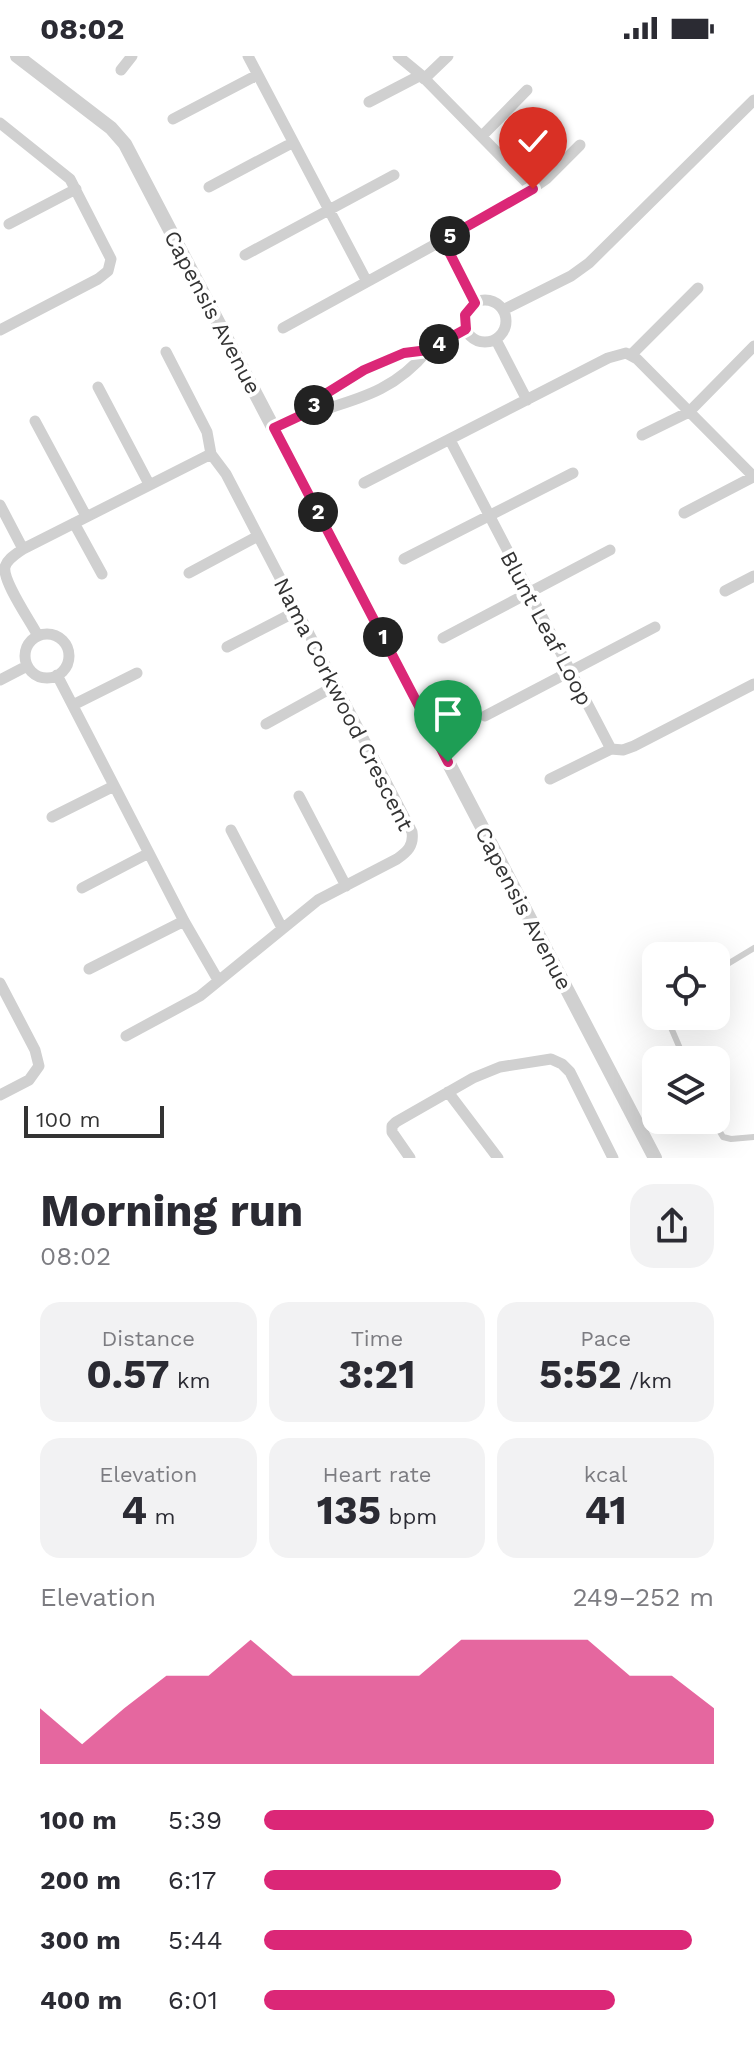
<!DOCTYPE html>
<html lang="en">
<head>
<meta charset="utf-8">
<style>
	body { margin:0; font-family:"Work Sans",sans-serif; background:#f2f2f3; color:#2b2b33; height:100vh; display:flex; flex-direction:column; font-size:30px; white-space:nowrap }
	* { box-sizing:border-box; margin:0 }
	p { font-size:26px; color:#7c7c81 }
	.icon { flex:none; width:44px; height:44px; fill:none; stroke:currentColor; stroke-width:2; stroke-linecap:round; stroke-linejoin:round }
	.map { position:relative; height:1102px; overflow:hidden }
	.panel { display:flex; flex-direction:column; background:#fff; flex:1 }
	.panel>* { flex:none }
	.controls { position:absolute; left:642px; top:886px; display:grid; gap:16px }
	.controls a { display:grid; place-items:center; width:88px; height:88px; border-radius:16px; background:#fff; box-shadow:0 8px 32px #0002; font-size:40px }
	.scale { position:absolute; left:24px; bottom:20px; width:140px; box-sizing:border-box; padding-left:8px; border:4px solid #333; border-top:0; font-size:22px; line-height:28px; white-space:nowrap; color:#333; -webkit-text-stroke:6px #fff; paint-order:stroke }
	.pin { position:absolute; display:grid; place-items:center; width:68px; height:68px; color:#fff; margin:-82px -34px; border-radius:50% 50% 50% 0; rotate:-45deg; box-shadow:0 0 8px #0007 }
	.pin .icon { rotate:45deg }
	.km { position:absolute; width:40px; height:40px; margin:-20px; border-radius:50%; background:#222; color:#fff; font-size:22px; line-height:40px; text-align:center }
	.round { display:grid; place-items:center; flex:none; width:84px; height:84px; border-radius:24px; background:#f2f2f3 }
	.summary { display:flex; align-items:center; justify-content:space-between; height:136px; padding:0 40px }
	h1 { font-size:44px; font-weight:700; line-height:60px }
	.stats { display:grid; grid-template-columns:repeat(3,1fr); gap:12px; height:136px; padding:8px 40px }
	.stats div { display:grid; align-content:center; border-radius:20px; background:#f2f2f3; text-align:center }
	.stats b { font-size:40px; font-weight:700 }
	.stats small { font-size:22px; font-weight:400 }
	.stats p { font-size:22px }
	.chart { height:224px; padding:16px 40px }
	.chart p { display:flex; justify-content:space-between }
	.chart svg { width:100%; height:144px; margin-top:8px; fill:#db2777; opacity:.7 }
	ul { padding:0 40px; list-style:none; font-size:26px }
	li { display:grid; grid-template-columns:128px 96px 1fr; align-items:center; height:60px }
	li i { height:20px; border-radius:10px; background:#db2777 }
	.status { display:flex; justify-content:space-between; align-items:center; height:56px; padding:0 40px; background:#fff; direction:ltr }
	.status svg { height:22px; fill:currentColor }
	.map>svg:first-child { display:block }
</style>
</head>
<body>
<div class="status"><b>08:02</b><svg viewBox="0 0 49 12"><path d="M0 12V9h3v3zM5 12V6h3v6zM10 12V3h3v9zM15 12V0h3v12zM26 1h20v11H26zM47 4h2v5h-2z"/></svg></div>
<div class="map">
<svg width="754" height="1102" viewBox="0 0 754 1102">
	<rect width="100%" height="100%" fill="#fff"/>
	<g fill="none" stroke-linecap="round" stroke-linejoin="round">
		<path stroke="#d0d0d0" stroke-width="6" d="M716 915 754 892
			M666 960 685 1004
			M713 1064 723 1081 731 1083 754 1081"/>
		<path stroke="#d0d0d0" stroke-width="11" d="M248 0 366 224
			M398 0 421 19 533 133
			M121 14 132 0
			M424 23 448 0
			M369 46 421 19
			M173 63 257 19
			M0 67 70 123 111 203 108 215 98 223 0 274
			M482 80 527 34
			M209 131 292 87
			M9 168 76 133
			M443 184 475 247
			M245 199 394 119
			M464 265a21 21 0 1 1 42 0a21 21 0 1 1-42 0Z
			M503 254 571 220 589 207 754 44
			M283 272 516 144 546 123 580 89
			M496 284 527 344
			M166 296 207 376 211 398
			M631 299 698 232
			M98 331 149 428
			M306 357 327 337 364 314 404 297 428 294 466 273
			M35 365 86 460
			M274 372C334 344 383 349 428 294
			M642 379 689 356 754 290
			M450 384 611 693
			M364 427 608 302 626 297 637 303 754 421
			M0 449 23 493
			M684 457 753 421
			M74 467 102 518
			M404 503 573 417
			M189 517 258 480
			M725 535 754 520
			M25 600a22 22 0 1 1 44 0a22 22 0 1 1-44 0Z
			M38 580C31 566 2 525 5 511 7 503 16 498 23 493L211 398
			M443 582 610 494
			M227 591 297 555
			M57 619 184 865 218 924
			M0 624 27 610
			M73 649 137 617
			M485 660 655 571
			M266 668 335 630
			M611 693 623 694 634 690 754 628
			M550 723 611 693
			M299 740 346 830
			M52 761 114 730
			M231 774 282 872
			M82 832 149 797
			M89 913 184 865
			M0 927 35 994 39 1010 29 1024 0 1039
			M126 980 200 940 318 844 397 803C407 796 414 790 412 776L226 418 211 398
			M448 1036 498 1102
			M410 1102 392 1076V1070L396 1066 473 1022 500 1011 551 1003 562 1008 570 1016 613 1102"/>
		<path stroke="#d0d0d0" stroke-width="14" d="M17 0 111 72 125 88 655 1102"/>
	</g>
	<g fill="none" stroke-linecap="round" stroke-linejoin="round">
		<g stroke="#fff" stroke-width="16">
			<path id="route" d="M448 706 274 372 306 357 327 337 364 314 404 297 428 294 466 273 465 259 475 247 443 184 533 133"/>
		</g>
		<use href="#route" stroke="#db2777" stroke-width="10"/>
	</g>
	<g text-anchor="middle" stroke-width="8" stroke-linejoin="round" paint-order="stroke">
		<g font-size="22" fill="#333" stroke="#fff">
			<text transform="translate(213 256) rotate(62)" y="8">Capensis Avenue</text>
			<text transform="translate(547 572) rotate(62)" y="8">Blunt Leaf Loop</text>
			<text transform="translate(344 648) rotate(63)" y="8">Nama Corkwood Crescent</text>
			<text transform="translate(524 852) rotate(62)" y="8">Capensis Avenue</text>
		</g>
	</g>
</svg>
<div class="controls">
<a><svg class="icon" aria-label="locate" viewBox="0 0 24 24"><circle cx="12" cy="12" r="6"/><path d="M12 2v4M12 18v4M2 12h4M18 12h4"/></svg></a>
<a><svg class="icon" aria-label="layers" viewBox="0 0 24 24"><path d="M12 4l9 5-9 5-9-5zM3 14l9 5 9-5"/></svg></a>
</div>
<div class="scale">100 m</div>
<div class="pin" style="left:448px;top:706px;background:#1e9e55"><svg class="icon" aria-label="arrive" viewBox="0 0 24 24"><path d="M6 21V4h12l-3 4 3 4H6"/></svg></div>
<div class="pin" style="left:533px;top:133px;background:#d93025"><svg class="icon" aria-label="check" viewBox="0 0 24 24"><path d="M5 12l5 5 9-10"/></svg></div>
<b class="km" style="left:383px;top:581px">1</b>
<b class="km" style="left:318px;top:456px">2</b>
<b class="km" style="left:314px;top:349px">3</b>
<b class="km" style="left:439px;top:288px">4</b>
<b class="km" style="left:450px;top:180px">5</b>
</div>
<section class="panel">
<div class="summary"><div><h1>Morning run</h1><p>08:02</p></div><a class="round"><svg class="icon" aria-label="share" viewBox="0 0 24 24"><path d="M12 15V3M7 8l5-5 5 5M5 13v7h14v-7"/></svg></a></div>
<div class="stats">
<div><p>Distance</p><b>0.57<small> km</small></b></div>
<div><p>Time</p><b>3:21</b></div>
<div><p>Pace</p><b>5:52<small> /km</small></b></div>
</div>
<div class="stats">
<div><p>Elevation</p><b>4<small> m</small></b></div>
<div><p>Heart rate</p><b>135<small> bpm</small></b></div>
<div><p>kcal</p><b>41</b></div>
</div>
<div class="chart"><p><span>Elevation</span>249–252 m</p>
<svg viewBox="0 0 160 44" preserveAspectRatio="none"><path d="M0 44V27L10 38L20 27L30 17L40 17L50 6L60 17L70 17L80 17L90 17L100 6L110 6L120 6L130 6L140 17L150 17L160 27V44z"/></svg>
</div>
<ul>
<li><b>100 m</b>5:39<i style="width:100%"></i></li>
<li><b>200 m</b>6:17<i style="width:66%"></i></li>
<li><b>300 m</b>5:44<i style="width:95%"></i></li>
<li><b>400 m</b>6:01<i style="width:78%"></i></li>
</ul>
</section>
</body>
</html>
